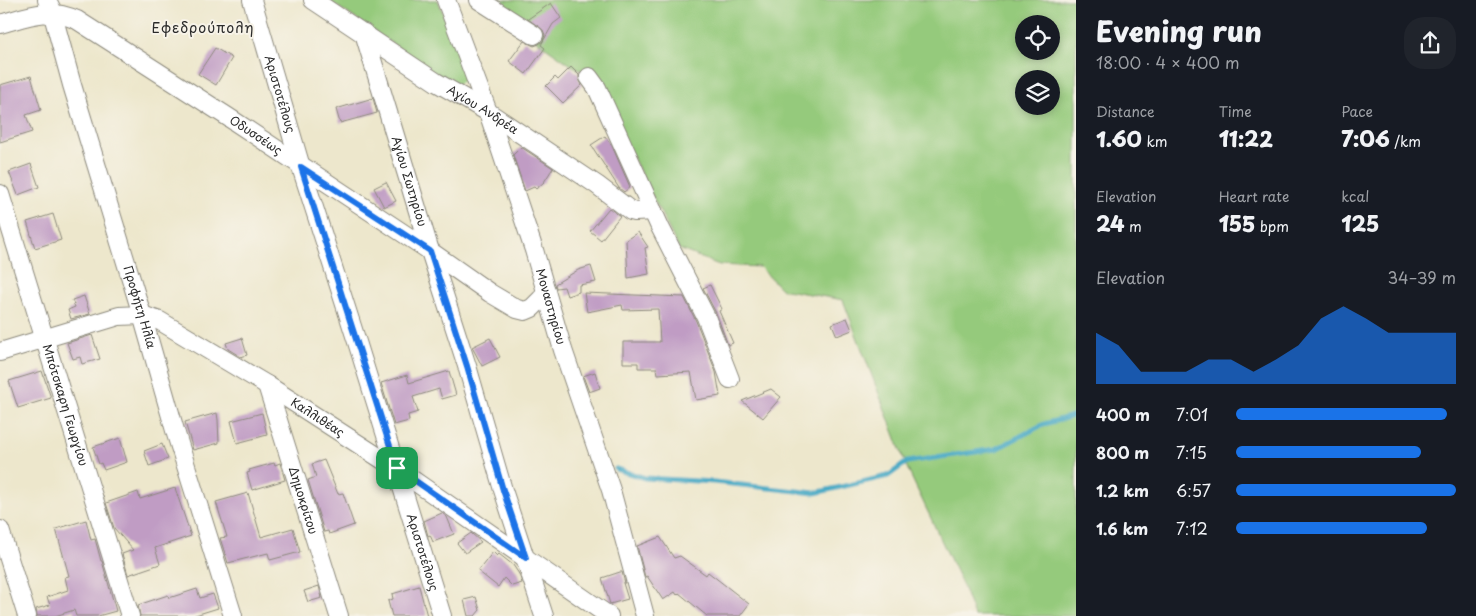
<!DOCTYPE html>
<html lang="en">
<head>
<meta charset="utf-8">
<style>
	body { margin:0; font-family:"Playpen Sans",sans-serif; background:#20242c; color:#f1f3f6; height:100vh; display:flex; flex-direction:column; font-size:19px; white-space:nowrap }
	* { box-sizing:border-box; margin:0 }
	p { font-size:16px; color:#9ea1a6 }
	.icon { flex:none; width:28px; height:28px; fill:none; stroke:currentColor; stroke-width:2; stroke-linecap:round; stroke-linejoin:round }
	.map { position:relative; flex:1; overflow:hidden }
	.panel { display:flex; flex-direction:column; background:#171b24; width:400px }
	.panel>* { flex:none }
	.controls { position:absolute; left:1015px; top:15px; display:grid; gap:10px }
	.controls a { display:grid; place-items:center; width:45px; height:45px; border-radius:50%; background:#171b24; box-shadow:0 2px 8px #0003; font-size:25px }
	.pin { position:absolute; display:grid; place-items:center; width:42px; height:42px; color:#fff; margin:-21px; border-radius:10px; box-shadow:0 2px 8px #0006 }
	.round { display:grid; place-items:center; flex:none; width:52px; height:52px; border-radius:20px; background:#20242c }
	.overview { display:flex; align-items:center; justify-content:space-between; height:85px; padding:0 20px }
	h1 { font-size:28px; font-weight:800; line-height:38px }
	.stats { display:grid; grid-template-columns:repeat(3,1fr); gap:8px; height:85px; padding:5px 20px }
	.stats div { display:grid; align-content:center }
	.stats b { font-size:21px; font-weight:800 }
	.stats small { font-size:14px; font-weight:400 }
	.stats p { font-size:14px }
	.chart { height:140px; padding:10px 20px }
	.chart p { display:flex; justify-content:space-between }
	.chart svg { width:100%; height:90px; margin-top:5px; fill:#1a73e8; opacity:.7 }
	ul { padding:0 20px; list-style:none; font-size:16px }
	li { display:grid; grid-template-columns:80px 60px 1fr; align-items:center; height:38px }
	li i { height:12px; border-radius:6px; background:#1a73e8 }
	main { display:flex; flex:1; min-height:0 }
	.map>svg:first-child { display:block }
</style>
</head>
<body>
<main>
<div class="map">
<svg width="1076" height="616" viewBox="0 0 1076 616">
	<rect width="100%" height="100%" fill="#f7f3e8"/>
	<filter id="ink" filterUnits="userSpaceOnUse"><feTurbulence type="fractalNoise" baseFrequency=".02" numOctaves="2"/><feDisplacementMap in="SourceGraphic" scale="10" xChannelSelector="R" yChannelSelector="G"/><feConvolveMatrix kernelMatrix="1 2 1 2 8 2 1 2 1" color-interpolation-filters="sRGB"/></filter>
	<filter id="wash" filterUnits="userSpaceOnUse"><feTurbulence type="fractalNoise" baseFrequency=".0096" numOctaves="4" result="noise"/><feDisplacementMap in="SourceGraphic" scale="20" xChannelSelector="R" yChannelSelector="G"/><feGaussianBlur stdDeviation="1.12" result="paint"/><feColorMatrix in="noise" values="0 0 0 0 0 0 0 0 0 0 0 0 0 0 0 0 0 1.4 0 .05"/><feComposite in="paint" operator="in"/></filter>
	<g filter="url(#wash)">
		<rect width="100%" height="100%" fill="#ede7cc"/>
		<path fill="#95ca7b" stroke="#607a53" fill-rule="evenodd" d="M328 0H438L465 68 464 79 459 84 447 81Z
			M491 0H1076V616H974L963 586 908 470 843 300 781 289 760 267 719 265 679 249 589 70 582 71 571 65 533 38ZM1024 24H1051V51H1024ZM1024 79H1051V106H1024Z"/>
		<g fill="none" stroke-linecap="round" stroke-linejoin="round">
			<path stroke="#44a8c4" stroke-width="5" d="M616 469 645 478 714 482 815 493 888 476 907 462 996 449 1044 424 1076 415"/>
		</g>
		<g id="blocks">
			<path fill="#c09cc4" d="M551 3 561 18 553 24 541 45 545 48 526 74 509 61 524 41 534 46 539 44 543 41 545 35 543 30 528 19Z
				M215 48 232 58 216 85 198 74Z
				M571 67 579 75V79L582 85 563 103 546 86 555 77 558 80Z
				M31 76 41 110 26 115 32 132 0 142V85Z
				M373 98 377 113 340 123 336 109Z
				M605 136 612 146 630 187 624 192 619 188 591 145Z
				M521 147 553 168 544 182 536 189 534 187 525 191 513 155Z
				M31 164 39 187 18 195 9 172Z
				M386 182 396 201 384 207 374 188Z
				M609 208 620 216 601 240 590 231Z
				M53 214 61 240 35 248 27 222Z
				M638 232 648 247 645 248 649 274 628 278 626 240Z
				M591 266 596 282 579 285V292L567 296 564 287 556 288 555 284 578 270Z
				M710 285 722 309 719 311 733 343 728 345 716 313 703 288Z
				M584 293 684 297 696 321 716 372 720 396 696 400 691 372 658 374 657 368H638V363H623V342H660L658 309 623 310 622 305 587 312Z
				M84 296 90 314 71 319 68 310 75 307 72 300Z
				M847 318 852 330 837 336 832 324Z
				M92 335 100 359 82 364 80 357 73 359 67 343Z
				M242 338 247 355 241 357 228 349 226 343Z
				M490 338 500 357 482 366 472 347Z
				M42 371 51 398 18 408 9 381Z
				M449 371 456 395 442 399 439 389 413 397 418 412 408 415 409 421 394 425 381 383 407 375 409 383Z
				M595 372 600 388 589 392 583 376Z
				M771 389 781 397 763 418 742 401Z
				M217 413 218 420 219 443 193 450 185 422Z
				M262 413 267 435 237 443 231 421Z
				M120 438 127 462 104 470 101 463 99 464 93 447Z
				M162 444 168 459 149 466 144 451Z
				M324 460 338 494 343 493 354 525 329 534 328 531 324 532 308 480 316 477 312 464Z
				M274 463 275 465 280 463 285 480 252 490 247 473 250 472 249 470Z
				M175 488 191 536 155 548 160 564 128 575 122 554 133 550 114 528 106 503 138 492 140 499Z
				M248 493 261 537 293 528 300 552 270 560 268 553 228 563 220 538 227 537 216 502Z
				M442 513 447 517 454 534 433 542 430 535 428 536 424 521Z
				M86 520 91 540 95 539 101 561H102L116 611 98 616H76L74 610 55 616H37L36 609 50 605 47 597 68 590 65 577 69 576 56 529Z
				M471 533 481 542 465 553 457 543Z
				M660 537 674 558 680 556 706 575 708 572 749 604 740 616H707L679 593 677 595 675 592 663 600 647 576 645 577 637 546Z
				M493 552 497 556 499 554 513 565 519 574 522 583 512 586 504 578 498 587 478 571Z
				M620 572H622L625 583H623L628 599 610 604 602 578Z
				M319 586 322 598 308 602 304 591Z
				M419 586 427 616H392L388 601 393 599 392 594Z
				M197 589 200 598 213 594 218 608 192 616H140L138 605 168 595 169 598Z
				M476 597 480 610 475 616H468L464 600Z"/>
		</g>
	</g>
	<g filter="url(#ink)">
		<use href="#blocks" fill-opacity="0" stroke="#8c897c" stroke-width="1"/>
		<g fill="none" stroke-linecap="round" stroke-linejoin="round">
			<g stroke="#8c897c" stroke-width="20">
				<g id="minor">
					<path id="s1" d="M47 0 51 8 72 85 142 315 176 434 233 616"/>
					<path id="s2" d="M252 0 301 167 357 342 442 616"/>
					<path id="s3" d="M313 0 436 82 488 112 597 185 631 211 635 212 653 211"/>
					<path id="s4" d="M446 0 488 112 534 250 563 350 611 490 645 616"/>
					<path d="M479 0 534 35"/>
					<path id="s5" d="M0 24C29 16 47 7 77 20L228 117 430 251 490 293 517 309 525 311 532 308 542 298 546 290"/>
					<path id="s6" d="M364 33 430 251 467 366 503 490 544 616"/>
					<path d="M589 77 597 88 660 227 706 317 730 379"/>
					<path id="s7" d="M0 194 130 616"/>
					<path id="s8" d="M0 352 119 316 142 315 160 321 267 385 397 469 609 616"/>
					<path id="s9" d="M267 385 339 616"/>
					<path d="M0 530 27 616"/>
				</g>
			</g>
			<use href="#minor" stroke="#fff" stroke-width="18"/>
		</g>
	</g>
	<g fill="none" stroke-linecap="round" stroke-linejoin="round" filter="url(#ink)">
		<g stroke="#fff" stroke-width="10">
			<path id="route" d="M301 167 430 251 467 366 503 490 526 558 397 468Z"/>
		</g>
		<use href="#route" stroke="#1a73e8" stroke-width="6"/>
	</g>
	<g text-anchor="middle" stroke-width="4" stroke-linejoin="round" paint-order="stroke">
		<g font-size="12" fill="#2b2b2b" stroke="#f7f3e8">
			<text dy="4" stroke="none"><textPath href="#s2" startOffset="98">Αριστοτέλους</textPath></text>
			<text dy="4" stroke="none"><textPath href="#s3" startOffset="202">Αγίου Ανδρέα</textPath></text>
			<text dy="4" stroke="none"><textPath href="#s5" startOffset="292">Οδυσσέως</textPath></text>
			<text dy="4" stroke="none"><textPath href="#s6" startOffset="155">Αγίου Σωτηρίου</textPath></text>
			<text dy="4" stroke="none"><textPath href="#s4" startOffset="324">Μοναστηρίου</textPath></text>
			<text dy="4" stroke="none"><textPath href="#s1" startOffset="321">Προφήτη Ηλία</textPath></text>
			<text dy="4" stroke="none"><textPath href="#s7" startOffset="221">Μπότσκαρη Γεωργίου</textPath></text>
			<text dy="4" stroke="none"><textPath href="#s8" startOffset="351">Καλλιθέας</textPath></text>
			<text dy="4" stroke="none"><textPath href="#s9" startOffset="121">Δημοκρίτου</textPath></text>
			<text dy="4" stroke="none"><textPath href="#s2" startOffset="578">Αριστοτέλους</textPath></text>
		</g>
		<g font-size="14" letter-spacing="1" fill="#2b2b2b" stroke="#f7f3e8">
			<text x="203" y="33">Εφεδρούπολη</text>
		</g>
	</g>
</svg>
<div class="controls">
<a><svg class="icon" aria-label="locate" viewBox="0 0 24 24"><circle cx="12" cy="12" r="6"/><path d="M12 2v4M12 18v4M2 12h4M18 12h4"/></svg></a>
<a><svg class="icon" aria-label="layers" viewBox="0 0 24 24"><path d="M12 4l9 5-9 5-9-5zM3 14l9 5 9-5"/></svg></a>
</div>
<div class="pin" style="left:397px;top:468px;background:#1e9e55"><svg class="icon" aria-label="arrive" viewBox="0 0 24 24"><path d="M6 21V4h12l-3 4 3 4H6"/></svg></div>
</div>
<section class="panel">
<div class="overview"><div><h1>Evening run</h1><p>18:00 · 4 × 400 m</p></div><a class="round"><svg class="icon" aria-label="share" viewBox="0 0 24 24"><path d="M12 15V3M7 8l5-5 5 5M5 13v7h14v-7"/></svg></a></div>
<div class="stats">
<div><p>Distance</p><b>1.60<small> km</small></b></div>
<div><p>Time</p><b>11:22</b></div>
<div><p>Pace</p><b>7:06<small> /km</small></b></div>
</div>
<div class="stats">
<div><p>Elevation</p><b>24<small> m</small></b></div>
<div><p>Heart rate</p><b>155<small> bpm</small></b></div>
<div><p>kcal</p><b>125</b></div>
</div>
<div class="chart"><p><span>Elevation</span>34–39 m</p>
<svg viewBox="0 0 160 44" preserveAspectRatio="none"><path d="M0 44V19L10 25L20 38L30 38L40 38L50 32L60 32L70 38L80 32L90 25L100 12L110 6L120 12L130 19L140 19L150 19L160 19V44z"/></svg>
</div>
<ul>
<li><b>400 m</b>7:01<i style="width:96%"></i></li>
<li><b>800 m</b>7:15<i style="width:84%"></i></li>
<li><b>1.2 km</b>6:57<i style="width:100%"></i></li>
<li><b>1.6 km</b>7:12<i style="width:87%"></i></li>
</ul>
</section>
</main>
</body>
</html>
